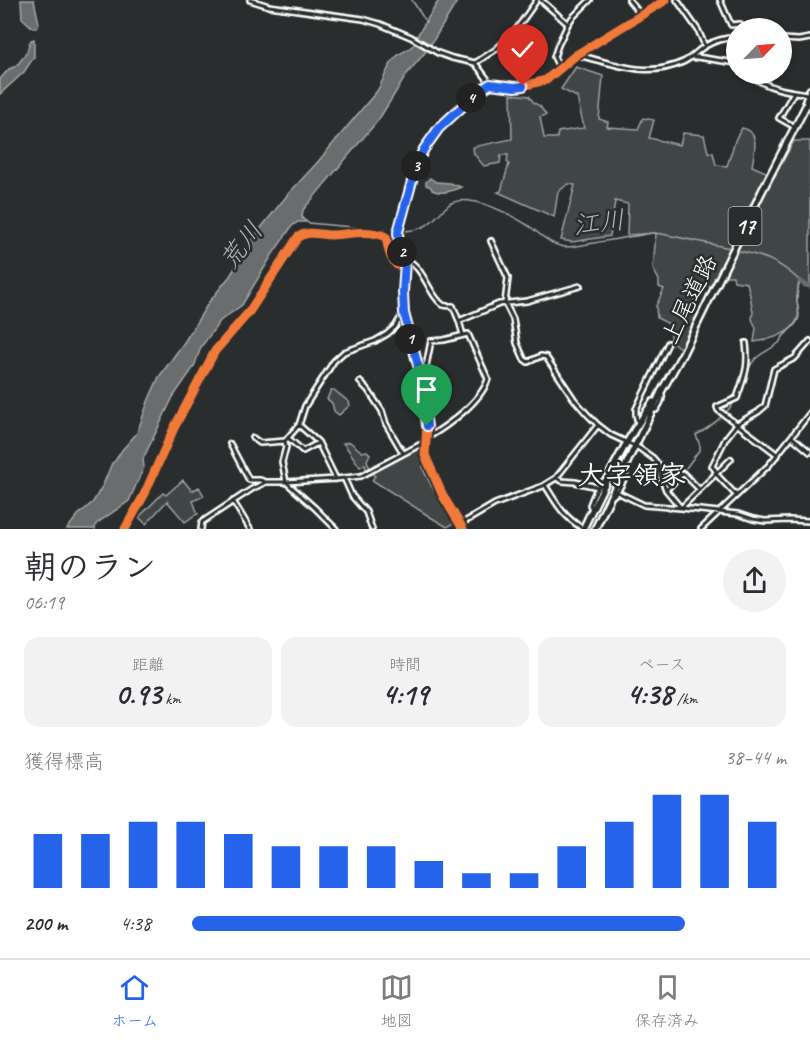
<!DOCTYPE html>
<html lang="ja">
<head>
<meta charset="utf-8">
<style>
	body { margin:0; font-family:Caveat,"Klee One",sans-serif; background:#f2f2f3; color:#2b2b33; height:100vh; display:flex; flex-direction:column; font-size:22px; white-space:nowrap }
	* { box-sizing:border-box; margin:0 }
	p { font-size:20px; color:#7c7c81 }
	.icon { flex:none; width:33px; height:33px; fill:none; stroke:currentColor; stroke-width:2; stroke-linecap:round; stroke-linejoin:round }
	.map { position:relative; height:529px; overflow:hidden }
	.drawer { display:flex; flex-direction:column; background:#fff; flex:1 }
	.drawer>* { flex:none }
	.needle { width:39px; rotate:65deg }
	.tools { position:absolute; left:726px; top:18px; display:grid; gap:12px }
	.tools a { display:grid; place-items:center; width:66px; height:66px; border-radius:50%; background:#fff; box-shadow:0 3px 9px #0003; font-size:30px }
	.pin { position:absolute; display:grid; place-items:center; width:51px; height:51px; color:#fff; margin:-62px -26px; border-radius:50% 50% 50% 0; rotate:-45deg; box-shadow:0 0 6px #0007 }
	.pin .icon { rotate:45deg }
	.km { position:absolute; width:30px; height:30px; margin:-15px; border-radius:50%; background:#222; color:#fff; font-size:16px; line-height:30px; text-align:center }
	.round { display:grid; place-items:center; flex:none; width:63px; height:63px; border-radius:32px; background:#f2f2f3 }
	.headline { display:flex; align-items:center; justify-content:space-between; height:102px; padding:0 24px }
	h1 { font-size:33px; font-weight:700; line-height:45px }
	.metrics { display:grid; grid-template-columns:repeat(3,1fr); gap:9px; height:102px; padding:6px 24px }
	.metrics div { display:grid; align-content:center; border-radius:15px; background:#f2f2f3; text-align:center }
	.metrics b { font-size:30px; font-weight:700 }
	.metrics small { font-size:16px; font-weight:400 }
	.metrics p { font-size:16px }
	.chart { height:168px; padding:12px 24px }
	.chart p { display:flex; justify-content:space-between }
	.chart svg { width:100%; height:108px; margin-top:6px; stroke:#2563eb; stroke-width:6 }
	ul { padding:0 24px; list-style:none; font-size:20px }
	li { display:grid; grid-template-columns:96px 72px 1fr; align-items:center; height:45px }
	li i { height:15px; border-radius:8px; background:#2563eb }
	.tabs { display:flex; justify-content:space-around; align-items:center; height:84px; border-top:2px solid #e1e1e2; background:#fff; font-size:16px; color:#7c7c81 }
	.tabs a { display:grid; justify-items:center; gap:3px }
	.tabs .active { color:#2563eb }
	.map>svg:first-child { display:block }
</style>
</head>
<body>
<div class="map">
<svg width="810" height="529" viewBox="0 0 810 529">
	<rect width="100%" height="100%" fill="#2a2d2e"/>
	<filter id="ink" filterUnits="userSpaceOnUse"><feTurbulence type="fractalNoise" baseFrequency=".0167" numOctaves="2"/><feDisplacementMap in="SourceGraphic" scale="12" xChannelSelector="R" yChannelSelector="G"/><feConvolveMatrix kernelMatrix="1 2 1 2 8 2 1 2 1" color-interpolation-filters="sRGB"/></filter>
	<g filter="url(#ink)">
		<path fill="#414445" stroke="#a0a2a2" stroke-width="1.5" d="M576 67 603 76 599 119 608 122 607 127 638 129 643 118 654 120 649 138 680 145 683 133 704 135 708 152 713 153 716 165 727 166 736 138 742 128C761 131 754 153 752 166L775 176 794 141H810V286L805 285 799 281C798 287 797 294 797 301 797 305 799 311 799 316 796 333 769 340 754 342L756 328 752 319 753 312 750 295 747 283 734 281 733 276H722L719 286H692L690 290 696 295 693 302 702 310 682 350 671 341V325L657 318 656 306 664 289 659 287V280L653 269 656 233 627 235 628 204 615 201 610 236 572 242 561 240 575 185 568 184 558 192 554 217 498 192 501 191 509 164 507 162 508 155H501L500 163 484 166 474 154 473 147 512 139 511 94 529 96 534 103 540 106 546 115 540 117 544 138H557L558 132 584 128 577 97 561 89Z
			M331 390H334L349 402 350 405 339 415 334 411 332 403 327 399Z
			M350 442 362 452 367 451 370 454 367 460 370 470 366 471 365 464 360 467C354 459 350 451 343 443Z
			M417 448 423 455V469L432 487 457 522 447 527 432 518 372 480 375 476 372 473Z
			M183 480 192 491 199 487 204 496 193 501 198 514 195 515 185 522 167 501 146 524 139 517 163 493 166 495Z"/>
		<path fill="#6a6c6d" stroke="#a6a7a7" stroke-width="1.5" d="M21 0H34L39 24 37 28H33L22 18Z
			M439 0H458L428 49 407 74 379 119 303 210 302 218 307 222H298L292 226 272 255 242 305 220 321 201 347 194 367 173 397 143 459 144 467 129 501 96 524 95 529H67L78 515 93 502 103 485 112 463 115 461 122 450 137 433 149 399 159 377 185 341 209 302 230 276 256 234 289 193 316 164 377 91C384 80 388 64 397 56 406 48 415 50 417 36Z
			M34 39V57L24 72 0 94V79L9 69 14 67 18 64 27 52 29 44 31 40Z
			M430 178 436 182 450 183 461 187C451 191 442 195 432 190L431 187 426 185V182Z"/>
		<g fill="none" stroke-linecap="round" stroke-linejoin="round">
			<path stroke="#a6a7a7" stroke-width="1.5" d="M412 0 426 22
				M308 223 385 230
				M403 231C431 230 432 218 451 203 473 193 511 215 529 226 539 233 549 244 560 246 569 249 580 245 588 244 609 240 631 237 652 233L662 234 730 248
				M735 250C763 256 778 260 800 281 799 286 797 291 797 296 796 304 801 312 797 320 793 329 782 335 779 343 761 356 753 354 746 377
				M686 468 700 449V446L696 435C711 427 726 414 736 400"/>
			<path stroke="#6a6c6d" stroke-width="5" d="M800 281 805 285 810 286"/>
			<g stroke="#fff" stroke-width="8">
				<path id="minor" d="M250 0 269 6 363 19 380 24 411 37 438 53 452 58 475 63 491 84
					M541 0 568 24
					M629 0 641 15
					M677 0 698 30 705 46
					M720 0 731 25 740 24 742 28
					M782 39 799 40 810 38
					M577 55C614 63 646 79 683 62 692 58 697 51 705 46 715 40 725 38 736 37
					M694 58 697 57 736 63
					M475 63 495 50 513 34 537 0
					M560 69 554 57 558 45 568 24 572 18 590 0
					M750 74C765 88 788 91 808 94
					M794 92 779 118 795 127
					M491 241 508 278 505 303 513 319 517 343 524 359 528 362 541 356 546 357 574 399 587 414 598 425 611 435 639 448 653 458 658 464 660 475 666 490 681 508 738 514 753 519 765 521 790 520 810 521
					M405 259C424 266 429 296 443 305 445 306 450 306 453 306L459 321 499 304 527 301 580 286
					M459 321 463 335
					M746 343C749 368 745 374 737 398L717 407 718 410 778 455
					M421 378 424 376 431 341 444 340 468 334 488 379C481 402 447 426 427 438
					M360 382 368 390 382 411 386 424 403 453
					M653 409 656 410C659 406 663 399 662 394
					M638 423 636 415V409L668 343
					M792 437 810 452
					M253 438 260 443 285 441 299 425
					M288 438 303 451 318 443
					M285 441 286 447 282 462 286 482 315 508 336 529
					M230 444 249 480H260L265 482H286L336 479 361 476 425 442
					M717 472 712 466 726 438 737 424 758 412 765 406 774 369 795 358 810 341
					M715 473 736 495
					M344 478 352 496 366 512 372 529
					M556 478 562 481 575 482 598 487
					M336 479 318 442 299 425 305 406 334 361 344 352 375 341 387 334 395 327 403 314
					M545 485C557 504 562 515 582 528
					M666 490 683 473 699 489
					M617 492 644 505 681 508 731 459
					M611 497C619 493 627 476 626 467
					M233 501 250 529
					M592 509 590 505C593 497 598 482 607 479
					M461 524 495 504 543 486 556 478 598 425
					M201 529 202 522 252 489 264 483
					M463 529 443 496 425 455 427 426 425 414 420 373 404 313 403 292 405 262 399 245 398 236 408 193 417 163 424 149 439 127 456 111 486 87 491 84H496L519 87 546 80 576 55 666 0
					M701 529 769 465 810 413"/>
			</g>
			<g stroke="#fff" stroke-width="10">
				<path id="highway" d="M806 101 810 90
					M583 529C604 485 624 442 653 402
					M595 529 661 392 683 353 762 191 810 98"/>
			</g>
			<use href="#minor" stroke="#2a2d2e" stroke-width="3"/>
			<use href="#highway" stroke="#2a2d2e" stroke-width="5"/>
			<g stroke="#2a2d2e" stroke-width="13">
				<path id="cycleway" d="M125 529 144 495 174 428 215 351 249 312 298 237C309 230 320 235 332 235 350 234 369 229 386 237 388 247 389 258 397 265H405
					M463 529 443 496 425 455 427 426 425 414 420 373 404 313 403 292 405 262 399 245 398 236 408 193 417 163 424 149 439 127 456 111 486 87 491 84H496L519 87 546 80 576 55 666 0"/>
			</g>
			<use href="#cycleway" stroke="#f17a3a" stroke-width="9"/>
		</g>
	</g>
	<g fill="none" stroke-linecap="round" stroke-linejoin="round" filter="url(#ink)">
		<g stroke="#fff" stroke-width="12">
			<path id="route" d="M427 426 420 373 404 313 403 292 405 262 399 245 398 232 417 163 424 149 439 128 476 94 490 84 515 87 523 86"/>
		</g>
		<use href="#route" stroke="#2563eb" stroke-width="8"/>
	</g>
	<g text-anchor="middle" stroke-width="5" stroke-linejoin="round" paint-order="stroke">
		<rect fill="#2a2d2e" stroke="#bfc0c0" stroke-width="1.5" x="728.5" y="207" width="33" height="38" rx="4.5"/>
		<g font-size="22" font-weight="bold" fill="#fff">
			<text x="745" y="234">17</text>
		</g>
		<g font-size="24" fill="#fff" stroke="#2a2d2e">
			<text transform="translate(689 299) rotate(-64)" y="8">上尾道路</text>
		</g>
		<g font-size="26" font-style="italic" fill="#b4b6b6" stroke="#2a2d2e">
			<text transform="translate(599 222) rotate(-7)" y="9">江川</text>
			<text transform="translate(241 245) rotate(-52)" y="9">荒川</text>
		</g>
		<g font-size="27" font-weight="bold" fill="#fff" stroke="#2a2d2e">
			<text x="632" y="484">大字領家</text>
		</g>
	</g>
</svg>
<div class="tools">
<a><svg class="needle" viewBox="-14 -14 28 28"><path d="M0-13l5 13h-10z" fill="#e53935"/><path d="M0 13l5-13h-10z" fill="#7c7c81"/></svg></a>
</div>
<div class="pin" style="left:427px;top:426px;background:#1e9e55"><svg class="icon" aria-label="arrive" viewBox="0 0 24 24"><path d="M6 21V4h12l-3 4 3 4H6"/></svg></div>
<div class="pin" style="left:523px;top:86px;background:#d93025"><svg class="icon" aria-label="check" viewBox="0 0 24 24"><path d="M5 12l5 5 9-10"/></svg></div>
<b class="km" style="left:410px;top:339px">1</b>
<b class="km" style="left:402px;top:252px">2</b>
<b class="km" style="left:416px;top:166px">3</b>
<b class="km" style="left:471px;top:98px">4</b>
</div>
<section class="drawer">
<div class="headline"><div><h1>朝のラン</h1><p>06:19</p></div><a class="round"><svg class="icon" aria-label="share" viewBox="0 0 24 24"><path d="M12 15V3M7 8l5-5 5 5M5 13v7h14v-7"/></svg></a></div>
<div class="metrics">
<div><p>距離</p><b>0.93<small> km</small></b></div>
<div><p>時間</p><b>4:19</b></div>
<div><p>ペース</p><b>4:38<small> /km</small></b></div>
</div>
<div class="chart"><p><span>獲得標高</span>38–44 m</p>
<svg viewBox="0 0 160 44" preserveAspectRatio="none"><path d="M5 44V22M15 44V22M25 44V17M35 44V17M45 44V22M55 44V27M65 44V27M75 44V27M85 44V33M95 44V38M105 44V38M115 44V27M125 44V17M135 44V6M145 44V6M155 44V17"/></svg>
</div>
<ul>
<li><b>200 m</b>4:38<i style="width:83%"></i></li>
</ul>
</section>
<nav class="tabs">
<a class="active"><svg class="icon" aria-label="home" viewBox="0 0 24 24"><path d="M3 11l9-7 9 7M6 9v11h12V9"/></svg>ホーム</a>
<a><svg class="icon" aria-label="map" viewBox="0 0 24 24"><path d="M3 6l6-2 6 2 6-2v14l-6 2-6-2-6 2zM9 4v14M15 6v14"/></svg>地図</a>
<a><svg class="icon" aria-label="saved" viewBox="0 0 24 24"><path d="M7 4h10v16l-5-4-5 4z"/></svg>保存済み</a>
</nav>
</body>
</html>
